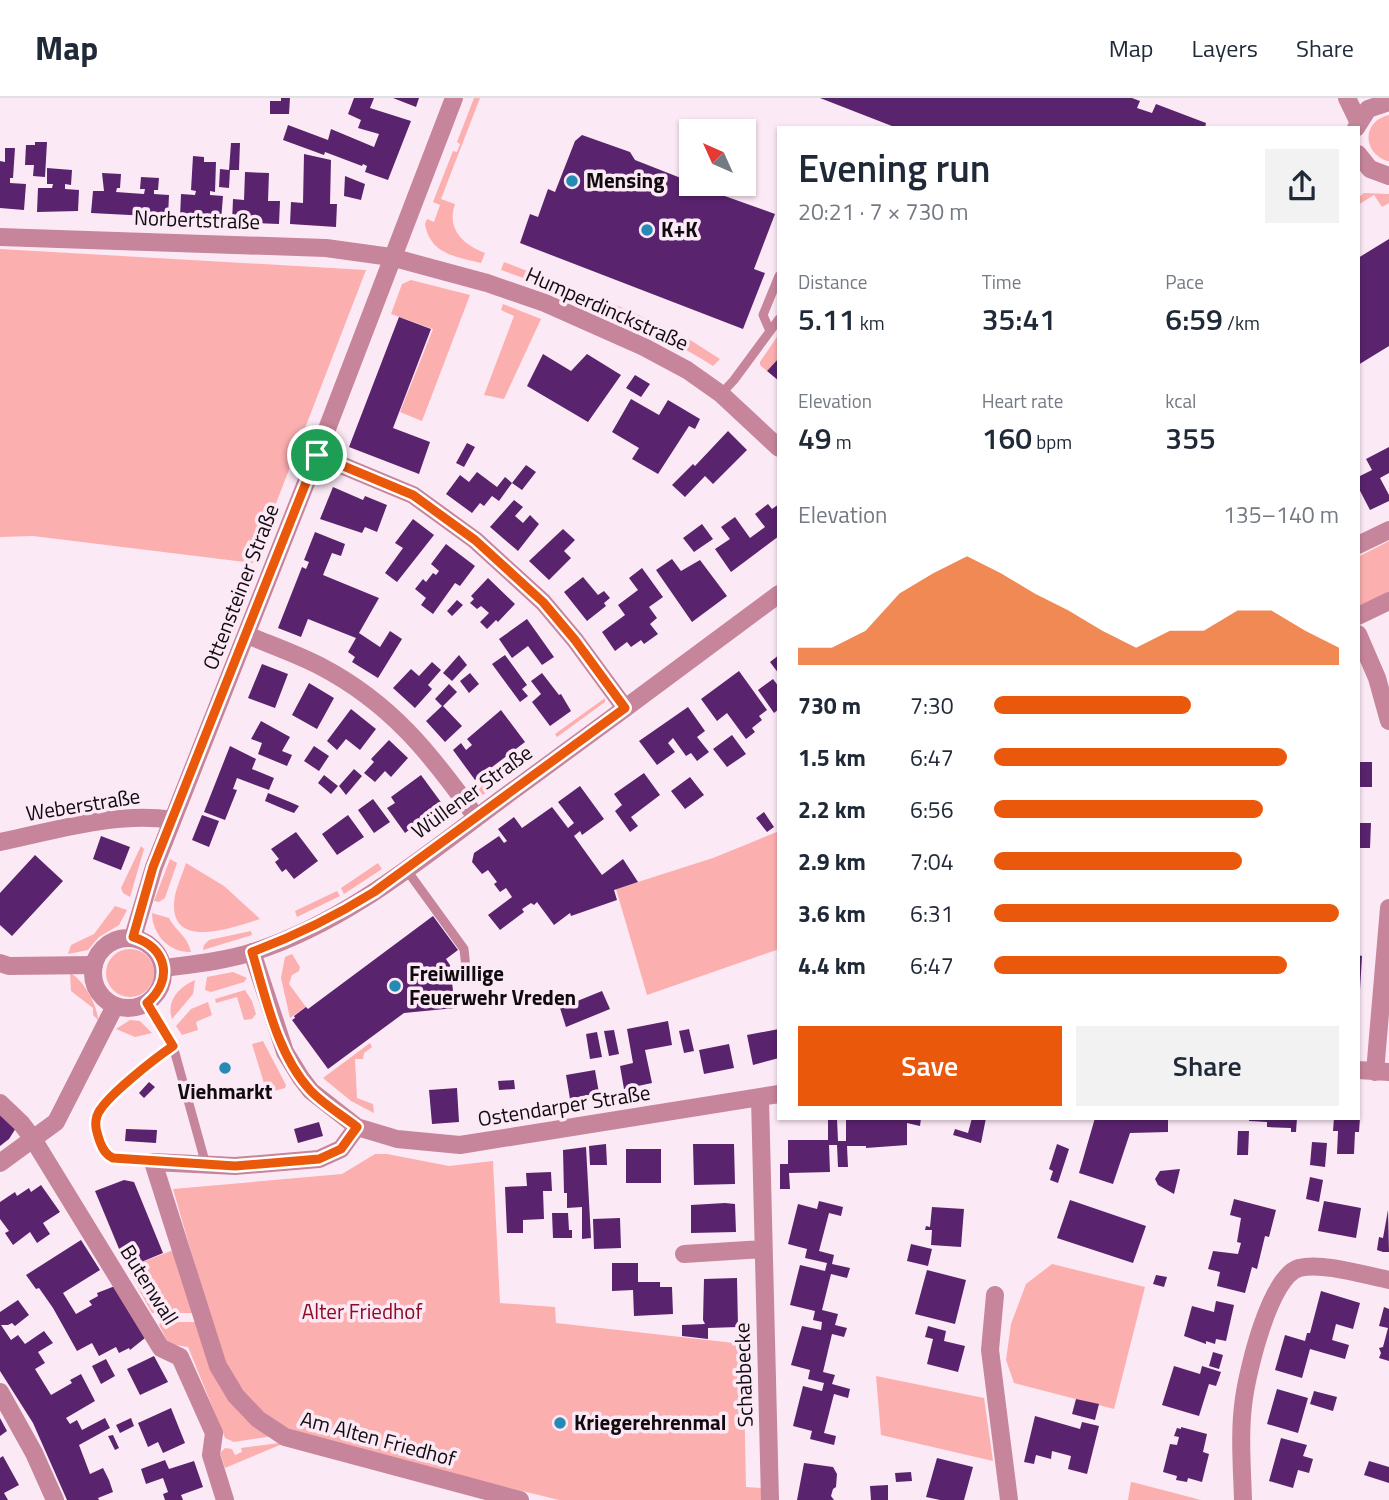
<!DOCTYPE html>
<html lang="en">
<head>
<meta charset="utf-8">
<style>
	body { margin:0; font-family:"Titillium Web",sans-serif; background:#f2f2f3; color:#1f2937; height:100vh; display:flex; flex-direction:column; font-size:26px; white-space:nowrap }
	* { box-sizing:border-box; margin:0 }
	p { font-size:23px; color:#747a83 }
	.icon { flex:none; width:38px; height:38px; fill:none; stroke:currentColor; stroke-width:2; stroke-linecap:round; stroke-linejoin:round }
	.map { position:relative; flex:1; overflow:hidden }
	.drawer { position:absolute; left:777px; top:28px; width:583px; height:994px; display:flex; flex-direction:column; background:#fff; border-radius:0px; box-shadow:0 2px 5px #0004 }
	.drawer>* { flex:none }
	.needle { width:46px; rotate:315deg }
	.fabs { position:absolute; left:679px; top:21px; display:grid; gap:14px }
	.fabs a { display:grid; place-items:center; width:77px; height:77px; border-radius:0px; background:#fff; box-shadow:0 2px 5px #0004; font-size:35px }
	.pin { position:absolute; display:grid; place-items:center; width:60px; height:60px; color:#fff; margin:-30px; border:4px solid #fff; border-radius:50%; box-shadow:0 2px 7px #0007 }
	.round { display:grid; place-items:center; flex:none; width:74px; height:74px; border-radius:0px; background:#f2f2f3 }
	.overview { display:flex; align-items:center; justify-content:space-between; height:119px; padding:0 21px }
	h1 { font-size:38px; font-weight:600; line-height:52px }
	.metrics { display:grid; grid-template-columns:repeat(3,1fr); gap:10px; height:119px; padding:7px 21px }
	.metrics div { display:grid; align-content:center }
	.metrics b { font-size:30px; font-weight:600 }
	.metrics small { font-size:19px; font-weight:400 }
	.metrics p { font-size:19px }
	.chart { height:196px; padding:14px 21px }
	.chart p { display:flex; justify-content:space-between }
	.chart svg { width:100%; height:126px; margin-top:7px; fill:#ea580c; opacity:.7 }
	.button { display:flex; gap:14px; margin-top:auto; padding:14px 21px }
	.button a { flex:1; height:80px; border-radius:0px; background:#ea580c; color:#fff; font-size:28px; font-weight:600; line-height:80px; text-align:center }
	.button a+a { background:#f2f2f3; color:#1f2937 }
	ul { padding:0 21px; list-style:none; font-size:23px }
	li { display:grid; grid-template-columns:112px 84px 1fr; align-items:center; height:52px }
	li i { height:18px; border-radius:9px; background:#ea580c }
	header { display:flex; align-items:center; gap:42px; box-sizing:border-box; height:98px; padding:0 35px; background:#fff; border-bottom:2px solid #e0e1e3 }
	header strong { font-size:33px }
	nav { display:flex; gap:38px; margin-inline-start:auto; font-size:24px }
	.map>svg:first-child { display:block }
</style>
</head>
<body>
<header>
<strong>Map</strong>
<nav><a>Map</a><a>Layers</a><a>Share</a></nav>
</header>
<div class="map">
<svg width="1389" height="1402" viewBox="0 0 1389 1402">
	<rect width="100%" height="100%" fill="#fce9f6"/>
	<path fill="#fcafaf" d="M474 0H480L441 101 455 106C446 132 464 147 485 155L481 165C456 159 430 156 425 126L427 121 434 124 440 107 433 104 453 53 457 54 460 46 457 44Z
		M1389 17V63H1387C1362 54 1362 23 1389 17Z
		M1364 95 1389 96V105L1382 109 1374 97 1358 107V100Z
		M0 151 366 172 253 465 33 438 0 439Z
		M504 164 628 212 687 240 720 261 713 268C648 226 574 197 501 172Z
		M411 182 470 197 422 323 400 314 433 231 391 216 402 186Z
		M503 206 541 221 504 301 484 297 514 218 501 212Z
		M779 236V260L767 273 760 267V264Z
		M1389 443V495L1358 508V459Z
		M605 600V604L557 639 555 636Z
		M509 669 513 675 480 699 470 697Z
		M779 733V851L647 897 616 791 713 760Z
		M141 748 144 751 130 799 123 795 121 790Z
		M170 761 177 765 165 800 159 804 154 803Z
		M186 765 224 788 260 821C237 828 173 853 174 807 174 793 182 778 186 765Z
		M378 765 382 771 344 796 341 790Z
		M337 793 340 798 297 819 295 813Z
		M115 808 127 812 119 827 99 839 88 852 68 856 71 847 94 836Z
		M152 815 169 820C177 835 187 837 191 854 169 855 152 836 152 815Z
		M251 833 252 837 203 852 204 847 209 842Z
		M106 875a24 24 0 1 1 48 0a24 24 0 1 1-48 0Z
		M292 856 300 869 299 873 292 877 289 886 306 909 290 920 281 880 285 859Z
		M233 874 247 880 244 884 211 894 205 892 207 879Z
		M70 875C83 881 98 908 98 922L93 917V910L71 893Z
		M195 882 193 896 172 921C166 903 179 889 195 882Z
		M245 892 252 903 256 916 252 921 244 922 237 899 216 905 215 901Z
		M208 904 212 917 196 924 198 932 182 937 176 928 191 911Z
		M130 922 140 923 152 935 135 939 116 931Z
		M263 943 286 987 285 990 267 995 252 946Z
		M370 945 372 949 364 955 363 961H355L357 1000 373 1006 374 1015 351 1003 323 980Z
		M375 1056H387L449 1068 493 1063 500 1205 555 1209 556 1225 743 1246 746 1389 761 1390V1402H559L298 1338 261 1312 243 1295 228 1271 207 1209 173 1091 342 1076Z
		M176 1151 195 1215H152L127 1170Z
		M1052 1166 1145 1189 1114 1311 1014 1285 1006 1262 1011 1226 1026 1186Z
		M161 1224H198L273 1338 234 1344 225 1340 188 1249 169 1246 159 1227Z
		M876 1278 984 1300 993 1363 881 1337Z
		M287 1344 225 1370 220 1355 225 1350 232 1351 235 1357 242 1354 241 1350Z
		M1131 1384H1132L1201 1402H1128Z"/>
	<path fill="#59246d" d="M281 0H290L289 16H270V3H281Z
		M354 0H374L370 10 411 23 388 82 365 74 367 68 363 66 362 68 325 54 324 57 283 42 288 27 328 42 331 31 374 49 379 36 358 30 361 22 348 16Z
		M393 0H419L416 9Z
		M820 0H1132L1140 3 1137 10 1152 15 1156 6 1206 25 1205 30H897Z
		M582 37 630 54 635 62 691 84V86L775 116 754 171 765 175 743 231 520 145 530 116 538 119 548 91 555 94 575 43Z
		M35 44H47L45 79 33 78 34 67H25L26 47H35Z
		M231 45H240L239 72H230L229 90 219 89 220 71 229 72Z
		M5 50H15L13 80H10V85L26 86 24 112 0 110V63L5 64Z
		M304 56 331 62 330 106H337L336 129 290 126 291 104 303 105Z
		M193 58 204 59V64H216L215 94 210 93V97L223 98 221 123 201 122V120H180L181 96 195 97 196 93 191 92Z
		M47 70 72 72 71 87 65 86V91L79 92 78 113 37 114 38 90H52L53 86H47Z
		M245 74 269 75 268 103H280L279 126 232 124 233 101 244 102Z
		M102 75 121 76 120 90H117L116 94 144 96 145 91H140L141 79 159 80 158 92H154V96L169 97 168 119 91 115 93 93H104Z
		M345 78 365 86 361 102 344 98Z
		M1389 141V248L1358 267V160Z
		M399 219 431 231 393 330 430 344 419 376 349 349Z
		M543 256 571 273 587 256 621 277 588 324 527 288Z
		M779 260V283L767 273Z
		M635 277 650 286 641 299 626 290Z
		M631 301 659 317 668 302 700 321 695 331 689 328 658 376 632 361 639 350 612 334Z
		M728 333 747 352 713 386 705 378 685 399 672 387 693 366 695 368Z
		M467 345 475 349 464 369 456 365Z
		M1389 349V375L1380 380 1389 397V403L1370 412 1358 389V379L1372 372 1366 361Z
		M526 367 536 374 522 392 512 385Z
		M477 374 497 389 505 379 512 385 499 403 492 398 484 408 480 405 472 415 446 396 460 377 469 384Z
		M333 389 363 402 365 398 387 407 377 434 365 429 362 435 320 421Z
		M514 402 523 409 515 418 523 425 530 417 539 426 518 453 490 429Z
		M768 406 772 411 779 406V438L731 474 715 451 730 441 721 429 735 419 750 440 765 429 755 416Z
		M413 421 434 437 397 484 385 475 403 450 395 445Z
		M702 426 713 441 694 454 683 440Z
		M563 431 575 442 564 453 571 460 549 482 529 463Z
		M315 434 345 446 341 458 332 455 323 477 379 500 359 535 380 549 390 533 402 541 378 580 352 564 355 559 348 554 356 540 308 521 301 539 278 530 302 469 306 471 309 464 304 462Z
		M446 446 475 468 460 488 455 485 433 516 421 507 426 500 415 491 423 481 426 484 433 475 436 477 439 473 431 466Z
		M672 461 681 473 700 462 727 498 692 524 656 472Z
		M642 470 663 499 649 509 657 520 650 526 658 536 644 546 641 542 631 549 627 544 615 553 602 534 625 517 618 507 638 492 629 480Z
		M583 479 598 497 604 493 610 500 604 505 606 508 587 523 564 494Z
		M488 480 515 506 498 524 496 522 487 531 480 524 489 515 481 508 477 511 470 505 474 501 471 498Z
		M457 502 463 507 452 518 447 513Z
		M527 521 554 559 542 567 528 548 512 560 499 541Z
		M459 557 467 567 452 583 443 575Z
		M505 557 527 587 522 591 528 598 520 604 492 566Z
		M779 557V576L770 564Z
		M432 564 441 572 428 587 432 591 415 610 393 590 411 571 419 578Z
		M262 566 288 576 275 610 248 600Z
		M739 573 767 612 759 618 762 622 752 630 755 634 746 641 727 615 717 623 701 601Z
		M470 575 479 586 469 595 460 583Z
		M542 575 559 597 561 596 571 613 550 628 532 604 541 596 531 583Z
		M773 581 779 589V611L774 615 758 592Z
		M309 585 334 600 317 631 292 617Z
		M449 586 457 594 443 608 462 628 445 644 426 623 442 608 435 601Z
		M688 609 705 633 697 639 709 654 697 663 691 655 686 658 673 640 668 645 675 654 657 667 639 643Z
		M351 611 376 631 360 652 346 641 337 652 327 643Z
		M501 612 525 644 475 682 453 652 461 645 466 652 472 647 467 641Z
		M261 623 290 639 282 653 292 657 287 668 258 656 262 645 251 641Z
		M732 637 746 656 727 669 713 651Z
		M389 642 408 660 391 679 385 673 375 684 364 675 374 664 371 661Z
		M230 648 256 661 252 671 274 680 269 692 237 680 233 691 237 692 225 722 204 714Z
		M314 648 329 658 319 673 304 663Z
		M1358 664H1372V689H1358Z
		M354 671 362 678 346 697 339 688Z
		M644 675 660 697 631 719 638 728 630 734 615 713 622 707 614 696Z
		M324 677 338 688 331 696 318 685Z
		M421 677 443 707 405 735 387 710 395 705 391 699Z
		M690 679 704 697 685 711 671 693Z
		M580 688 604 721 582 737 580 733 574 738 602 777 623 761 638 784 614 792 617 802 571 818 570 815 554 827 537 804 534 807 531 805 522 811 524 814 500 832 488 817 512 799 506 790 500 794 494 786 497 784 488 772 482 776 472 764 474 755 499 738 504 745 507 743 498 731 514 719 522 730 552 709 568 730 574 725 558 704Z
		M268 695 290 704 299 708 294 715 286 712 265 703Z
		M373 701 390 724 374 735 358 712Z
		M764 714 774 729 767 734 756 720Z
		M202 717 219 723 209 749 192 742Z
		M348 717 364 739 337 757 322 736Z
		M1358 725H1371L1370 750H1358Z
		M296 734 318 763 294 781 286 771 282 774 275 764 279 761 271 751Z
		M101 738 130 749 121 772 93 761Z
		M35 757 63 783 12 838 0 827V795Z
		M433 818 458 852 446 861 450 867 455 910 404 915 328 971 292 922 295 920 294 918 306 909 308 911Z
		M1358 857 1362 858 1360 892H1358Z
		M602 893 610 911 566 929 560 910Z
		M668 923 672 947 645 952 652 985 624 991 620 968 633 965 627 931Z
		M689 931 694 953 684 955 679 933Z
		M779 931V960L753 967 747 937Z
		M614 932 619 956 609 958 604 933Z
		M597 934 602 959 590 961 586 936Z
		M729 946 734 970 704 976 699 952Z
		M595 972 599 995 570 1001 566 977Z
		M514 982 515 991 499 992 498 983Z
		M149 984 155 989 144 1000 139 995Z
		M457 990 459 1024 432 1026 429 992Z
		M0 1016 16 1030 9 1041 0 1048Z
		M846 1020H921L920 1028 907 1025V1047L866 1050V1048H847L848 1069H838L837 1047H829L830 1074 789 1075 790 1091H780V1066H788V1042H828V1021H837L838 1043H846Z
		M972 1020H986L981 1045 953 1037 955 1031 968 1035Z
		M1095 1020H1168V1034L1130 1035 1113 1086 1079 1075Z
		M1249 1020H1297L1296 1034H1291V1030L1267 1029V1024L1249 1023Z
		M1334 1020H1360L1359 1034H1355L1354 1056H1337L1338 1033H1333Z
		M319 1024 323 1038 298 1045 294 1031Z
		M126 1031 157 1032 156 1045 125 1043Z
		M1238 1033H1249L1248 1057H1237Z
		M1312 1044 1327 1045 1325 1069 1310 1067Z
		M606 1046 607 1067H590L589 1048Z
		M693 1046H734L735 1086 694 1087Z
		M1057 1046 1069 1051 1058 1085 1050 1082 1053 1073 1049 1071Z
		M586 1049 591 1140 582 1141V1109L567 1110V1095H564L563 1052Z
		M626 1051H661V1085H626Z
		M1180 1071 1174 1096 1158 1087 1155 1081 1160 1073Z
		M551 1074 552 1093H543L544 1121 523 1122V1135H507L505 1089 527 1088 526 1075Z
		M1310 1079 1323 1082 1319 1104 1306 1101Z
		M124 1082 134 1084 163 1155 127 1170 95 1093Z
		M41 1087 60 1114 43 1125 50 1136 37 1145 30 1134 13 1147 5 1135 9 1133 0 1121V1104L15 1094 17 1098 29 1090 31 1094Z
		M1234 1101 1276 1112 1269 1139 1265 1138 1257 1171 1252 1169 1245 1195 1217 1188 1220 1174 1208 1171 1213 1153 1238 1156 1241 1145 1237 1144 1241 1120 1230 1117Z
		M1070 1102 1146 1128 1133 1165 1057 1140Z
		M819 1103 843 1109 841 1118 829 1115 819 1153 834 1157 832 1166 850 1170 847 1180 831 1176 822 1212 838 1216 835 1227 847 1230 844 1239 832 1236 823 1274 835 1277 832 1286 850 1291 848 1300 834 1296 824 1335 836 1338 834 1347 810 1341 812 1333 793 1328 803 1288 822 1293 824 1285 808 1281 810 1272 791 1267 802 1228 821 1232 822 1224 813 1222 815 1213 790 1207 800 1167 825 1173 827 1165 805 1160 807 1151 788 1146 798 1106 817 1111Z
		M1324 1103 1361 1110 1356 1140 1318 1133Z
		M725 1105 735 1106 736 1134 691 1135V1107Z
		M932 1109 964 1111 961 1149 931 1147 932 1132H925L926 1128 930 1129Z
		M1388 1112 1389 1154H1383L1377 1152 1379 1139 1383 1140Z
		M552 1115H568L569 1132H572V1140H553Z
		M620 1120 621 1150 594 1151 593 1121Z
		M81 1142 100 1172 63 1195 76 1216 92 1207 89 1203 98 1198 97 1195 115 1188 145 1240 130 1252 129 1250 119 1255 116 1249 99 1258 92 1245 77 1253 53 1210 39 1190 36 1191 26 1177Z
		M911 1146 932 1151 928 1168 907 1163Z
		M612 1165H638V1184H660V1189H672L673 1216 634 1218 633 1192 612 1193Z
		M927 1172 966 1182 955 1226 915 1216Z
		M1156 1177 1167 1179 1164 1189 1153 1186Z
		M737 1180 738 1229 708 1230V1241L682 1238V1227L705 1226 703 1222 704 1181Z
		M1321 1193 1360 1205 1353 1231 1336 1226 1332 1242 1349 1247 1345 1261 1310 1251 1302 1280 1275 1272 1285 1237 1305 1243 1307 1235H1310Z
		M18 1202 29 1217 15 1228 12 1225 8 1227H1L11 1242 18 1237 25 1246 44 1233 53 1245 38 1254 45 1265 35 1271 51 1297 72 1285 70 1282 81 1276 95 1303 66 1320 70 1326 77 1322 82 1332 105 1320 110 1330 79 1347 90 1376 103 1370 109 1382 113 1394 98 1400 99 1402H67L33 1325 0 1273V1214Z
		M1216 1203 1234 1207 1226 1243 1216 1241 1215 1246 1206 1243V1246L1184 1238 1192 1208 1214 1214Z
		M1384 1209 1389 1211V1263L1379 1260 1381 1255 1379 1250 1383 1249 1388 1230 1379 1228Z
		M928 1228 946 1233 944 1243 965 1248 958 1274 927 1266 933 1241 925 1239Z
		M1213 1254 1223 1257 1219 1271 1209 1268Z
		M154 1258 168 1284 140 1297 127 1271Z
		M106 1261 115 1278 101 1286 92 1268Z
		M1174 1268 1200 1276 1202 1268 1221 1274 1216 1288 1209 1286 1199 1318 1162 1307Z
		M1277 1291 1308 1300 1298 1335 1267 1326Z
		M1314 1293 1337 1299 1333 1313 1310 1306Z
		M1076 1301 1099 1306 1095 1322 1072 1316Z
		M171 1310 185 1345 163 1355 158 1344 148 1349 138 1325Z
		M1035 1318 1080 1331 1082 1324 1099 1328 1087 1376 1068 1371 1071 1358 1052 1353 1051 1361 1036 1357 1034 1366 1024 1364Z
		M0 1320 7 1333 0 1338Z
		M131 1320 134 1328 120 1335 116 1327Z
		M1181 1329 1207 1336 1203 1354 1209 1356 1202 1384 1188 1380 1187 1384 1176 1382 1177 1378 1163 1374 1170 1346 1177 1347 1179 1339 1174 1338 1177 1330 1181 1331Z
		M113 1337 119 1350 115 1352 108 1338Z
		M1281 1340 1307 1347 1303 1358 1313 1361 1309 1375 1298 1372 1293 1390 1269 1383Z
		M3 1358 19 1387 4 1395 8 1402H0V1360Z
		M937 1360 973 1369 964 1402H940L926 1399Z
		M165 1362 169 1371 194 1363 203 1389 181 1397 183 1402H165L163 1396 168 1394 163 1380 146 1386 141 1371Z
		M1369 1363 1389 1369V1385L1364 1377Z
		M804 1365 833 1369 837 1376 836 1389 833 1391 831 1398 834 1402H797Z
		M911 1374 912 1383 896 1384 895 1375Z
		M888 1387V1402H871L870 1388Z"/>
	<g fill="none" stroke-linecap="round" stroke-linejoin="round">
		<path stroke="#c6859a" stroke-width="9" d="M770 233 763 217 779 178
			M721 296 734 282 779 221
			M406 771 464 851 467 880
			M147 905 173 948 206 1067
			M153 1064 108 1058C100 1048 93 1031 97 1017 102 1001 157 959 173 948"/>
		<path stroke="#c6859a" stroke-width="18" d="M0 139 326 150 391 159 487 185 545 205 644 249 687 272 721 296 779 350
			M317 357 413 397 475 442 543 504 575 542 625 610
			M1358 447 1389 432
			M1358 518 1389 503
			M1358 536 1377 580 1389 623
			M247 537C271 547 297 556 320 568 391 605 431 656 476 719
			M0 744C54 733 118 713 172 722
			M252 854 285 954 301 980 311 993 357 1029 397 1041 460 1047 779 996
			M0 865 9 868 94 867
			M1358 972 1389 974
			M1375 974 1389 810
			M760 1000 770 1402
			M0 1005 21 1025 33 1041 161 1250 180 1259 214 1335 211 1357 225 1402
			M357 1029 341 1051 319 1061 235 1068 153 1064 218 1268 236 1298 258 1321 285 1339 520 1402
			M0 1065 56 1024 115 908
			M684 1156 763 1151
			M995 1197 990 1252 1009 1402
			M0 1294 34 1355 55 1402
			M1243 1402C1242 1369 1239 1333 1244 1300 1248 1272 1270 1178 1299 1170 1323 1164 1364 1177 1389 1182"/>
		<path stroke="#c6859a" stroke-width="18" d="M1347 0 1359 25
			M1356 30 1368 11 1389 4
			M1358 56 1370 71 1389 78
			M133 839 154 769 317 357 454 0
			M93 875a35 35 0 1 1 70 0a35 35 0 1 1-70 0Z
			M164 870C194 866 224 863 253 854 354 822 437 747 522 686 608 623 693 560 779 496"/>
	</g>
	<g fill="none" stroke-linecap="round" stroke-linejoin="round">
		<g stroke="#fff" stroke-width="14">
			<path id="route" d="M317 357 413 397 475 442 543 504 575 542 625 610 374 794C334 819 295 838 252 854 266 900 277 956 310 992 323 1006 342 1017 357 1029L341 1051 319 1061 235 1068 113 1060C106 1057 103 1052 100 1044 97 1035 94 1027 97 1018 102 1001 157 959 173 948L147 905C174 882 167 849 133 839L153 769Z"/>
		</g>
		<use href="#route" stroke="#ea580c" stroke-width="9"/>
	</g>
	<g fill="#268bb4" stroke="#fce9f6" stroke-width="2.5">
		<circle cx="572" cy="83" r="7"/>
		<circle cx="647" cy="132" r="7"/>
		<circle cx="395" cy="888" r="7"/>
		<circle cx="225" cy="970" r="7"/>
		<circle cx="560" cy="1325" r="7"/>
	</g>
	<g text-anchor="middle" stroke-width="7" stroke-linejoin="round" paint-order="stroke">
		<g font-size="21" font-weight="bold" fill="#110b0f" stroke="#fce9f6" text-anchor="start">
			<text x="586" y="90">Mensing</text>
			<text x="661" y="139">K+K</text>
			<text x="409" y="883">Freiwillige<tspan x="409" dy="24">Feuerwehr Vreden</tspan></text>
			<text x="225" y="1001" text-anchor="middle">Viehmarkt</text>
			<text x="574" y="1332">Kriegerehrenmal</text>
		</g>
		<g font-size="21" fill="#110b0f" stroke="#fce9f6">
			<text transform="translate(197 122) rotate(2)" y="7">Norbertstraße</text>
			<text transform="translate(607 211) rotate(24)" y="7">Humperdinckstraße</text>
			<text transform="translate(241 489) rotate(-69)" y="7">Ottensteiner Straße</text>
			<text transform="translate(472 694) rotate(-36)" y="7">Wüllener Straße</text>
			<text transform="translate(83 707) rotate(-9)" y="7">Weberstraße</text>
			<text transform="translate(564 1008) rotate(-9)" y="7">Ostendarper Straße</text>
			<text transform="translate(149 1187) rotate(58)" y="7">Butenwall</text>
			<text transform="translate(744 1277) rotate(-92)" y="7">Schabbecke</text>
			<text transform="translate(378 1341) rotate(15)" y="7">Am Alten Friedhof</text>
		</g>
		<g font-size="21" fill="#8d0d25" stroke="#fce9f6">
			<text x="362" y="1221">Alter Friedhof</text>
		</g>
	</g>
</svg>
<div class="fabs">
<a><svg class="needle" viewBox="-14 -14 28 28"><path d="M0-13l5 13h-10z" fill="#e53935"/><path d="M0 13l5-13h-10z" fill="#747a83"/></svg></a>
</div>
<div class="pin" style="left:317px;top:357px;background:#1e9e55"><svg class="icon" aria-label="arrive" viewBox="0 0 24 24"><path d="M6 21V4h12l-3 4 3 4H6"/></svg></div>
<section class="drawer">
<div class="overview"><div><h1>Evening run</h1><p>20:21 · 7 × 730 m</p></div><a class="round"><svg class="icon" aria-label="share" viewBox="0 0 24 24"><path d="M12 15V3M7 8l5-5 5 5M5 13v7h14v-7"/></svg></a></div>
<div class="metrics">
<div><p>Distance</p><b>5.11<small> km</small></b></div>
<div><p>Time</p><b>35:41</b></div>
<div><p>Pace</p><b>6:59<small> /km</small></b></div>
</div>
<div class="metrics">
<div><p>Elevation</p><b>49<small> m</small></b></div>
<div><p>Heart rate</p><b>160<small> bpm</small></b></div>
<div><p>kcal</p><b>355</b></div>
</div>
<div class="chart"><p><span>Elevation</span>135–140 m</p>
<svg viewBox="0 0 160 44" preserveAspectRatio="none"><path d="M0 44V38L10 38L20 32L30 19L40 12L50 6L60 12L70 19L80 25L90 32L100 38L110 32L120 32L130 25L140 25L150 32L160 38V44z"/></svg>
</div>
<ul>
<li><b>730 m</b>7:30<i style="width:57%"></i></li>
<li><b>1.5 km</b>6:47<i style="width:85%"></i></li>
<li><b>2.2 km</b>6:56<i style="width:78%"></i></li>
<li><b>2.9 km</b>7:04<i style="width:72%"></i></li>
<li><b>3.6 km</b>6:31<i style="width:100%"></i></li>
<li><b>4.4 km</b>6:47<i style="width:85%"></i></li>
</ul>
<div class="button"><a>Save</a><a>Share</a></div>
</section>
</div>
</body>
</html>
